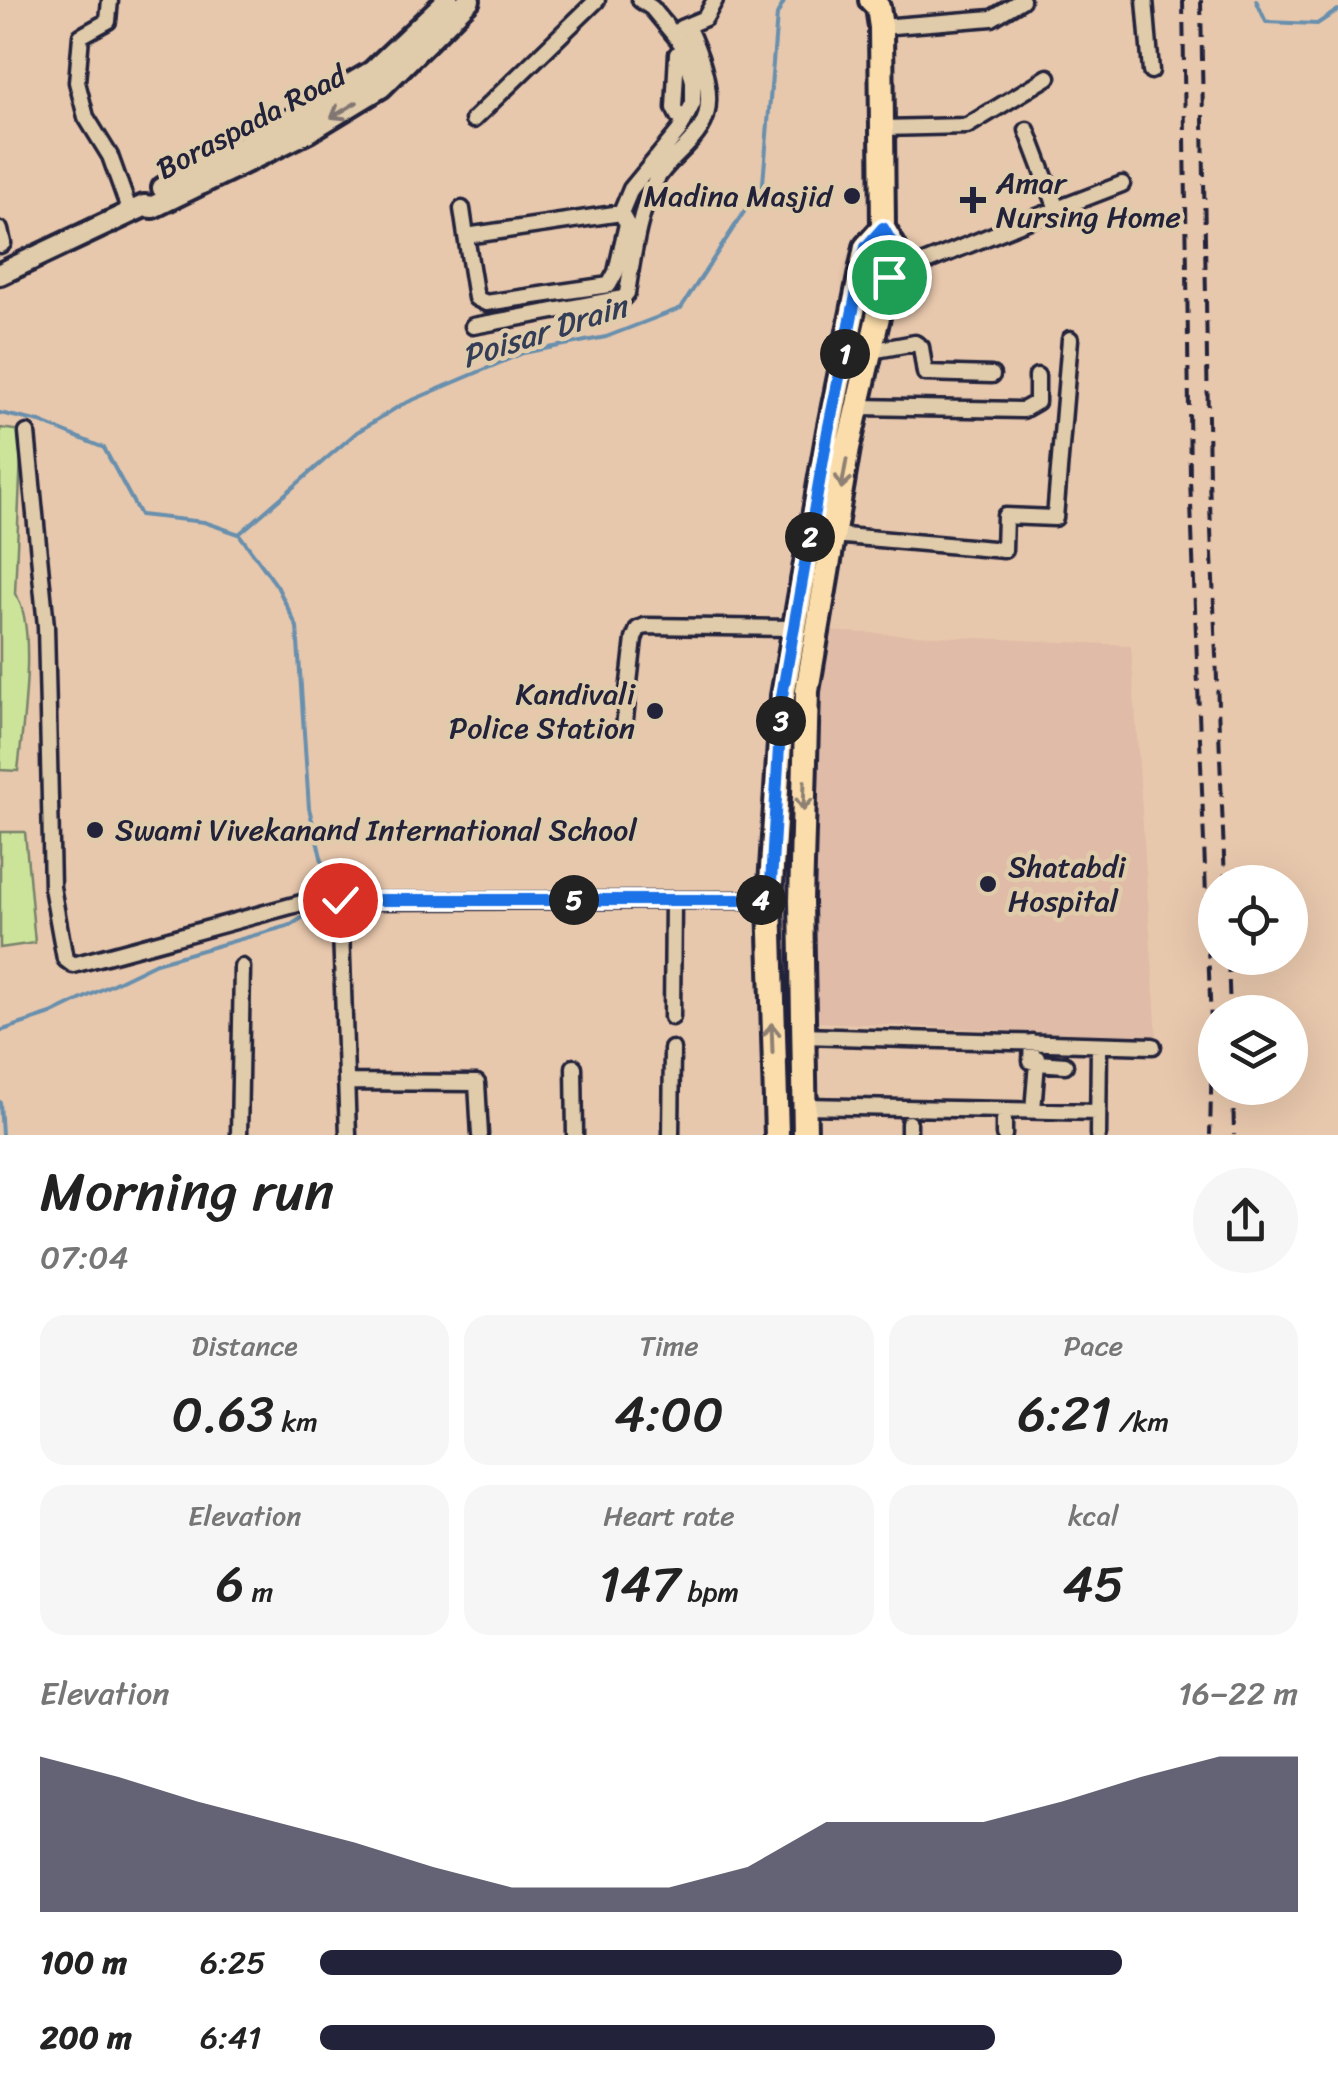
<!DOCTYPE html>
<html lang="en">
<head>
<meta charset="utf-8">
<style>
	body { margin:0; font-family:Sriracha,sans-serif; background:#f6f6f6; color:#222; height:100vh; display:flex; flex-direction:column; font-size:38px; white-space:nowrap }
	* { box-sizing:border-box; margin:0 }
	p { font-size:32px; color:#767676 }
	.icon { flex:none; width:55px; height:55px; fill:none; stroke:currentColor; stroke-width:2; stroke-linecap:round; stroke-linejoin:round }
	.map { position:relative; height:1135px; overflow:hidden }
	.side { display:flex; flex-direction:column; background:#fff; flex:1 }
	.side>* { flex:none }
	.buttons { position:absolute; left:1198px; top:865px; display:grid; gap:20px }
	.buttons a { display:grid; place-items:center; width:110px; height:110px; border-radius:50%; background:#fff; box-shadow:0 10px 40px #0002; font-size:50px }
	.pin { position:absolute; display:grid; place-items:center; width:85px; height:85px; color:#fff; margin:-42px; border:5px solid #fff; border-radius:50%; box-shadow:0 2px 10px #0007 }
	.km { position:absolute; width:50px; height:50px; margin:-25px; border-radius:50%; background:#222; color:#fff; font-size:28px; line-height:50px; text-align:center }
	.round { display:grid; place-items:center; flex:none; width:105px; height:105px; border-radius:52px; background:#f6f6f6 }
	.headline { display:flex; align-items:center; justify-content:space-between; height:170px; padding:0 40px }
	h1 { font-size:55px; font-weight:600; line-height:75px }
	.figures { display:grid; grid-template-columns:repeat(3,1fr); gap:15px; height:170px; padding:10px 40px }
	.figures div { display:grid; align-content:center; border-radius:25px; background:#f6f6f6; text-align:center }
	.figures b { font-size:50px; font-weight:600 }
	.figures small { font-size:28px; font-weight:400 }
	.figures p { font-size:28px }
	.chart { height:280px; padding:20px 40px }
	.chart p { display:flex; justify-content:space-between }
	.chart svg { width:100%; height:180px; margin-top:10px; fill:#22223b; opacity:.7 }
	ul { padding:0 40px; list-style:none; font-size:32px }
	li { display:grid; grid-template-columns:160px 120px 1fr; align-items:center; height:75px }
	li i { height:25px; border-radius:12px; background:#22223b }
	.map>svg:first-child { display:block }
</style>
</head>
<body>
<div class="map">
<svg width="1338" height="1135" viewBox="0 0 1338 1135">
	<rect width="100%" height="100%" fill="#e8c8ad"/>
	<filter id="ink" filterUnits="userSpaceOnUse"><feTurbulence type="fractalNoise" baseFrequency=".01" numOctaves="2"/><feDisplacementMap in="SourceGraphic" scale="20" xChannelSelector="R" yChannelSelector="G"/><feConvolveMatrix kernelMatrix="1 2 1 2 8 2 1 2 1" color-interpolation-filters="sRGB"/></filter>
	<g filter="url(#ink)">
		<path fill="#e0bba7" d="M827 631 1131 645 1157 1037 817 1022 813 800Z"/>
		<path fill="#cce49a" stroke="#77836a" stroke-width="2.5" d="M0 428 22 431 15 594C38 621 22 733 18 771L0 770Z
			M0 832H25L35 943 0 948Z"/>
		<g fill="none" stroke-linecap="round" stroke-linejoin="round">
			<path stroke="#688fad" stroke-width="4" d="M1256 0 1266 22 1317 24 1338 10
				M0 413 40 422 104 448 140 515 204 522 239 534 357 432 401 405 523 353 606 337 681 308 763 183 777 15 785 0
				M239 534 277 586 297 627 309 808 331 898
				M0 1031 51 1014 156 963 291 925 320 906
				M0 1102 2 1135"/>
			<g stroke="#22223b" stroke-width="21">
				<path id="minor" d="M110 0 108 21 81 36 77 82 86 117 110 156 130 212
					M1145 0 1151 71
					M881 27 992 18 1022 0
					M681 28 705 18 715 0
					M677 54 674 108 678 116 686 117
					M473 120 597 0
					M882 128 967 126 1048 77
					M462 209 466 236
					M1057 209 1122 184
					M621 213 466 236 476 298 486 303 609 285 616 272 627 224 621 213 631 189 679 131 693 103V81L684 47 652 8 640 0
					M0 230 3 243 0 245
					M889 277 1057 209 1027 130
					M473 326 623 298 627 293C633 257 638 214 655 182 666 161 688 149 700 129 719 101 700 53 687 26
					M871 351 915 343 921 347 925 373 992 375
					M858 407 1023 410 1037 402V376
					M27 433 46 626 52 887 65 959 73 965 309 901 770 900
					M833 535 1004 550 1005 516 1055 518 1070 339
					M624 727 634 639 638 629 645 626 794 628
					M340 900 348 1135
					M672 1017 673 900
					M802 1036 1153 1046
					M1032 1042 1031 1061 1037 1063 1033 1110
					M1037 1058V1063L1065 1065
					M574 1067 575 1135
					M346 1082 477 1083 480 1135
					M804 1106 1098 1112
					M1004 1120V1135
					M239 1135 242 967
					M671 1135 672 1049
					M909 1135V1123
					M1098 1135 1099 1046"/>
			</g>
			<g stroke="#22223b" stroke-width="28">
				<path id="secondary" d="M163 188 268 133 372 72 448 0
					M0 274 144 206 153 207 307 132 381 87 469 0"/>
			</g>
			<g stroke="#22223b" stroke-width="30">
				<path id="primary" d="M777 1135 770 900 783 696 829 431 866 247 883 228
					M805 1135 801 900 807 691 848 448 894 247 883 228 881 27 878 7 871 0"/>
			</g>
			<use href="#minor" stroke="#e0cbaa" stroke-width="14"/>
			<use href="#secondary" stroke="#e0cbaa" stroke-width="20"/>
			<use href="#primary" stroke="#fbddab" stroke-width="22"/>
			<path stroke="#22223b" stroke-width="4" stroke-dasharray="15 8" stroke-linecap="butt" d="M1183 0 1190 478 1212 1051 1210 1135
				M1201 0 1209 479 1225 882
				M1228 958 1230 1012
				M1233 1088 1234 1135"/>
		</g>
		<defs><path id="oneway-shaft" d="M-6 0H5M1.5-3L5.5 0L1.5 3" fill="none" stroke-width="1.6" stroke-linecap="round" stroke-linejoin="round" transform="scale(2.5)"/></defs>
		<use stroke="#817672" href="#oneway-shaft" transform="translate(344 110) rotate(149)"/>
		<g stroke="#8e8073">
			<use href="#oneway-shaft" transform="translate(844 474) rotate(100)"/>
			<use href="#oneway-shaft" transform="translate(804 796) rotate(92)"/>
			<use href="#oneway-shaft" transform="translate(772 1038) rotate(-92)"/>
		</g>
	</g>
	<g fill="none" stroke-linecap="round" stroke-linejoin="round" filter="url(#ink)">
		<g stroke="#fff" stroke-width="20">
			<path id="route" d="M340 900H770L782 696 828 431 866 247 883 228 894 247 889 277"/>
		</g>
		<use href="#route" stroke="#1a73e8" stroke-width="12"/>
	</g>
	<g fill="#22223b" stroke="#e0cbaa" stroke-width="4">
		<circle cx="852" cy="196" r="10"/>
		<path d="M968 185h10v10h10v10h-10v10h-10v-10h-10v-10h10z"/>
		<circle cx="655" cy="711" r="10"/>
		<circle cx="95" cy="830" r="10"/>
		<circle cx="988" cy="884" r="10"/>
	</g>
	<g text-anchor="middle" stroke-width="9" stroke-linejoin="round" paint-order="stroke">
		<g font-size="30" fill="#22223b" stroke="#e0cbaa">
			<text transform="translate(251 122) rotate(-28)" y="10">Boraspada Road</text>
		</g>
		<g font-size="30" fill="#22223b" stroke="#e0cbaa" text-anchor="start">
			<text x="996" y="193">Amar<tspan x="996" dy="34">Nursing Home</tspan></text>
			<text x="832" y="206" text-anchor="end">Madina Masjid</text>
			<text x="635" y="704" text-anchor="end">Kandivali<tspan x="635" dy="34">Police Station</tspan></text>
			<text x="115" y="840">Swami Vivekanand International School</text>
			<text x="1008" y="877">Shatabdi<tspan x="1008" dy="34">Hospital</tspan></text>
		</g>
		<g font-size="32" font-style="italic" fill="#343d58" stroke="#e0cbaa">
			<text transform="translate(544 331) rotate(-18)" y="11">Poisar Drain</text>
		</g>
	</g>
</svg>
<div class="buttons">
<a><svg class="icon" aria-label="locate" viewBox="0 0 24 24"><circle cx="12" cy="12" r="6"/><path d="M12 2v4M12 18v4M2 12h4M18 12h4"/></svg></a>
<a><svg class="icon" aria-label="layers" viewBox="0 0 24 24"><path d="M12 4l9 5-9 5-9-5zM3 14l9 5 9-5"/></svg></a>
</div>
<div class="pin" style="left:889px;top:277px;background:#1e9e55"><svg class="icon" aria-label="arrive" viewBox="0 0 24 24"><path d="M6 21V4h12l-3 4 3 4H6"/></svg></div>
<div class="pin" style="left:340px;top:900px;background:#d93025"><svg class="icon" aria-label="check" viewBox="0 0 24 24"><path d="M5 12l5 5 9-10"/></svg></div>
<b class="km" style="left:845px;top:354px">1</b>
<b class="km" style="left:810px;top:537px">2</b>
<b class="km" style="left:781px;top:721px">3</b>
<b class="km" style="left:761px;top:900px">4</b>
<b class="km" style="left:574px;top:900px">5</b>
</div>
<section class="side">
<div class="headline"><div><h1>Morning run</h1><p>07:04</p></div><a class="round"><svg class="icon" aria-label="share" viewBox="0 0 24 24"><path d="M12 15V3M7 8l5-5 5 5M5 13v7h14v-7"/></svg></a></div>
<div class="figures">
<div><p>Distance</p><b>0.63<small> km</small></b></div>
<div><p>Time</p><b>4:00</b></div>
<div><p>Pace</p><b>6:21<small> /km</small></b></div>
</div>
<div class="figures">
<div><p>Elevation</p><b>6<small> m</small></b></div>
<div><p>Heart rate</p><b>147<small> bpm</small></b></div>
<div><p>kcal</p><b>45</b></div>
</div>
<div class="chart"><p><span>Elevation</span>16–22 m</p>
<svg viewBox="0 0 160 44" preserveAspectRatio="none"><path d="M0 44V6L10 11L20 17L30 22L40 27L50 33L60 38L70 38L80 38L90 33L100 22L110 22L120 22L130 17L140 11L150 6L160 6V44z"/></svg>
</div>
<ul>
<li><b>100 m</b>6:25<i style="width:82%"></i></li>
<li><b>200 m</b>6:41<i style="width:69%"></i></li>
</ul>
</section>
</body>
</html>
